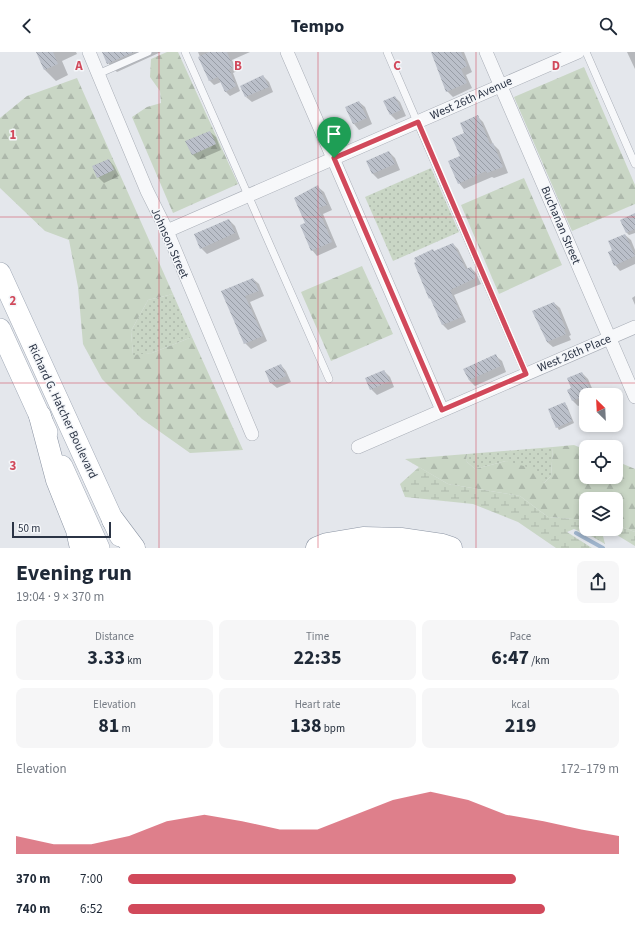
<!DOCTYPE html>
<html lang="en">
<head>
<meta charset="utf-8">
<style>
	body { margin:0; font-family:"Source Sans 3",sans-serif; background:#f6f6f7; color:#1f2937; height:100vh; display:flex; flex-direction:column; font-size:15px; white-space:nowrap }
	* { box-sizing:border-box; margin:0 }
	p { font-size:13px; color:#747a83 }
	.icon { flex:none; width:22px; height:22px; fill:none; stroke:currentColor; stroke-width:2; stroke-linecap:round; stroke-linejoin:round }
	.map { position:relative; height:496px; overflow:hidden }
	.sheet { display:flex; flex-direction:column; background:#fff; flex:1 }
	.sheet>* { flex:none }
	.needle { width:26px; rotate:336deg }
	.fabs { position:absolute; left:579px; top:336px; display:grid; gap:8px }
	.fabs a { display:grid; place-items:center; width:44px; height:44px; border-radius:8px; background:#fff; box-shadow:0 2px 6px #0003; font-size:20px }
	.scale { position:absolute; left:12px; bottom:10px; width:99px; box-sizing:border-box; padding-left:4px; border:2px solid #2b3445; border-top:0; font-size:11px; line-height:14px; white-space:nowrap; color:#2b3445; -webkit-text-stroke:3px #f4f6f9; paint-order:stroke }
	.pin { position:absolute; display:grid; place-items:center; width:34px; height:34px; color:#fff; margin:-41px -17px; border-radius:50% 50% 50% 0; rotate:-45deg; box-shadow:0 0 4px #0007 }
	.pin .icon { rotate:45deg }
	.round { display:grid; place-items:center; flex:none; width:42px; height:42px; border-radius:8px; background:#f6f6f7 }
	.overview { display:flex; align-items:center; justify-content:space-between; height:68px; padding:0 16px }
	h1 { font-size:22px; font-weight:700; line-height:30px }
	.stats { display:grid; grid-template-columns:repeat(3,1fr); gap:6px; height:68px; padding:4px 16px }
	.stats div { display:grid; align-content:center; border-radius:8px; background:#f6f6f7; text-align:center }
	.stats b { font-size:20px; font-weight:700 }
	.stats small { font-size:11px; font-weight:400 }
	.stats p { font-size:11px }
	.chart { height:112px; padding:8px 16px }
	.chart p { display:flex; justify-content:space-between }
	.chart svg { width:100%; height:72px; margin-top:4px; fill:#d1495b; opacity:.7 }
	ul { padding:0 16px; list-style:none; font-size:13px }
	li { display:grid; grid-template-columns:64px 48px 1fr; align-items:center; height:30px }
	li i { height:10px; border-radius:5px; background:#d1495b }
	header { display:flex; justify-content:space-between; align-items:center; height:52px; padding:0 16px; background:#fff; font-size:18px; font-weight:700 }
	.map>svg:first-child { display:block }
</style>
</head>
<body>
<header><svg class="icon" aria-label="back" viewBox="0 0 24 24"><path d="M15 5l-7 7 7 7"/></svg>Tempo<svg class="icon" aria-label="search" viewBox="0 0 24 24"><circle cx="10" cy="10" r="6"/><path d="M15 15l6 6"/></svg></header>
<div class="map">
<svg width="635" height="496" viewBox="0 0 635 496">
	<defs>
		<pattern id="grass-dots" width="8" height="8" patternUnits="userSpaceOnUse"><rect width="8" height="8" fill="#c9d6c5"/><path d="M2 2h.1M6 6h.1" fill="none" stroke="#adb8ab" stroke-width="1.8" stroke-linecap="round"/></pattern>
		<pattern id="forest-firs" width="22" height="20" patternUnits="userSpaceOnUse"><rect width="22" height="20" fill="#c9d6c5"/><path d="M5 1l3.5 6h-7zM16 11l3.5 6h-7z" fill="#adb8ab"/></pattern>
		<pattern id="wetland-marsh" width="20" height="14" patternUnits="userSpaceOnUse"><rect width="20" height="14" fill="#c9d6c5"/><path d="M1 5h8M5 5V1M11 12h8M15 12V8" fill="none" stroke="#adb8ab"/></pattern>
		<pattern id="building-back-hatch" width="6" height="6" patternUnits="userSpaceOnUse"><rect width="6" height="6" fill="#bbc0ca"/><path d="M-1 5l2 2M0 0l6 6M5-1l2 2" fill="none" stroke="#989da6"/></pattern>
	</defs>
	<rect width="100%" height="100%" fill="#e4e7ec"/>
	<path fill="url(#grass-dots)" d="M431 116 459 180 393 209 365 145Z
		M173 242 192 285 152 301 133 304 131 279 148 248Z
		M553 395 551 424 544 431 506 409 475 417 466 409 467 402Z"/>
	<path fill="url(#forest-firs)" d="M167 0H178L238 132 173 161 132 65 147 55 161 51 160 39 150 25 151 7Z
		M584 15 635 133V152L572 179 514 45Z
		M77 26 173 242 148 248 131 279 133 303 152 301 192 285 243 398 190 401 142 367 102 327 83 292 78 235 69 188 45 179 0 136V66L27 44Z
		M524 126 562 213 499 242 461 153Z
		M362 214 393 282 331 309 301 240Z
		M574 393 586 398V425H616V409L635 417V480L616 473V447H586V468L548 465 520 444 448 432 405 407 467 402 466 409 475 417 506 409 534 417 544 431 551 424 553 395Z"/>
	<path fill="url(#wetland-marsh)" d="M419 415 448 432 520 444 548 465 586 468V477H605L602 480 605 492 593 485 574 477 567 480 592 496H556L518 470 473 452 405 445 400 432Z
		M616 473 635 480V494L607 477H616Z"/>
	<path fill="#0003" d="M37 0H76L77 2 62 9 68 23 56 29 45 18Z
		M103 0H161L117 20 108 11Z
		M198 0H250L232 8 237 19 233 21 240 39 230 44 225 39 221 30 214 33 210 29Z
		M432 0H464L472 20 466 23 472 36 453 45 447 39Z
		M627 0H635V17Z
		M263 24 269 30 273 40 252 50 246 45Z
		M395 45 400 50 406 64 396 68 391 63Z
		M359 50 365 55 372 72 359 78 354 72 346 56Z
		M478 65 483 70 493 92 499 98 508 121 494 126 492 125 464 137 459 131 461 105 465 82Z
		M210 80 216 85 221 98 198 108 193 103 187 90Z
		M389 100 395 106 400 118 378 127 373 122 367 110Z
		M109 108 114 114 119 124 104 131 98 125Z
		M318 135 324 140 332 158 323 162 337 195 317 204 312 198 306 172Z
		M635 164V181L629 183 627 181 621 169Z
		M229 168 235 174 240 187 207 202 201 196Z
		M625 183 631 188 635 198V212L620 219 615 213 613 199Z
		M453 192 458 197 468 217 471 216 476 221 481 232 454 243 466 270 448 278 443 273 433 249 430 246 434 200Z
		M253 227 259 232 264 244 250 250 267 289 251 297 245 291 223 240Z
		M635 244V253L632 246Z
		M554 251 560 256 571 283 569 284 571 288 553 295 547 290Z
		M496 304 502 309 506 320 475 334 469 328 465 317Z
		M281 313 286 319 291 330 277 336 271 331 266 320Z
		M384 319 390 325 394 335 377 343 371 337Z
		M582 321 588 327 595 343H586V351L578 354 573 349 568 339 572 337Z
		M565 351 567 354 574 371 559 378 557 375Z"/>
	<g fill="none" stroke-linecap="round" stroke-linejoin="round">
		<path stroke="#9fb4cc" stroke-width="4" d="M576 481 603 496"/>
	</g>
	<path fill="url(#building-back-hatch)" d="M36 0H53L58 12 44 18Z
		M102 0H134L107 12Z
		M209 0H227L233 15 229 17 236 34 225 40 218 25 209 29 198 5Z
		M431 0H461L467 14 461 17 467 31 446 40Z
		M263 23 269 35 245 45 240 34Z
		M395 44 401 58 390 63 383 49Z
		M359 49 367 66 353 72 345 55Z
		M478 63 490 92 493 91 503 115 487 121 486 119 458 132 448 109 460 104 452 86 464 81 460 71Z
		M210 79 216 92 192 103 185 89Z
		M389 99 395 112 372 122 366 109Z
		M109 107 114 118 97 126 92 114Z
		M318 133 327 153 318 156 332 190 311 199 300 173 305 171 294 146Z
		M635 161V177L626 181 620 168Z
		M229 167 235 181 200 197 194 182Z
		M625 182 635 204 614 214 608 200 612 198 608 189Z
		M453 191 466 217 471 215 476 226 450 238 462 265 442 273 430 246 429 247 414 211 416 210 414 206 433 197 434 199Z
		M253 226 259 239 245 244 263 284 244 292 221 239Z
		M554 250 566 277 564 278 566 282 547 290 532 259Z
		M496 302 501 314 469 328 463 317Z
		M281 312 286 324 270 331 265 319Z
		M384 318 390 329 370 338 365 326Z
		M582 320 592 341 572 349 567 338 571 336 567 326Z
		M565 350 572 369 556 376 548 357Z"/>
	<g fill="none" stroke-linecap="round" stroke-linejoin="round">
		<g stroke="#a9aeb7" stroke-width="8">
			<path id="service" d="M185 0 329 327
				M387 0 526 322
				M586 0 635 112
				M98 22 148 0"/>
		</g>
		<g stroke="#a9aeb7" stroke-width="14">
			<path id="minor" d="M89 0 147 139 167 179 252 382
				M287 0 442 358
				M486 0 635 345
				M167 179 578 0
				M358 395 635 275"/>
		</g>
		<g stroke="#a3abb8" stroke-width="22">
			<path id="primary" d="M0 221 120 484
				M0 277 47 380
				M62 414 99 496"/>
		</g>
		<g stroke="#8b94a3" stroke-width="23">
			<path id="motorway" d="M40 364 57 428 77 478 81 496
				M113 468 134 496
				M317 496 327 492 363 486 401 487 442 493 451 496"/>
		</g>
		<use href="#service" stroke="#f7f8fa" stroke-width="7"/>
		<use href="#minor" stroke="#f7f8fa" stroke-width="13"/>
		<use href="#primary" stroke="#fff" stroke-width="21"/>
		<use href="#motorway" stroke="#fff" stroke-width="22"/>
	</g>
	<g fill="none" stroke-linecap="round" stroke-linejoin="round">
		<g stroke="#fff" stroke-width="8">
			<path id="route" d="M418 70 526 322 442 358 334 106Z"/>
		</g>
		<use href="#route" stroke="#d1495b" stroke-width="5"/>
	</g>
	<path fill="none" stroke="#d1495b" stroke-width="1" stroke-opacity="0.55" d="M159 0V496M318 0V496M476 0V496M0 165H635M0 331H635"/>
	<g text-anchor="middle" stroke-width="3" stroke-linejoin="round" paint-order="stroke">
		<g font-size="12" fill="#2b3445" stroke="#f4f6f9">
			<text transform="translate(471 46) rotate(-24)" y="4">West 26th Avenue</text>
			<text transform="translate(561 173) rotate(67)" y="4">Buchanan Street</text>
			<text transform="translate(170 191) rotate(66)" y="4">Johnson Street</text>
			<text transform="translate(574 301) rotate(-23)" y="4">West 26th Place</text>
			<text transform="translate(63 359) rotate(65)" y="4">Richard G. Hatcher Boulevard</text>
		</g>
	</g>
	<g font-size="13" text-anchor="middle" font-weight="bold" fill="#d1495b" stroke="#f4f6f9" stroke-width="3" stroke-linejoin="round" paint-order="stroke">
		<text x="79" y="18">A</text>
		<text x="238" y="18">B</text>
		<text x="397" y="18">C</text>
		<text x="556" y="18">D</text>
		<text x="13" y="87">1</text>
		<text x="13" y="253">2</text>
		<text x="13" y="418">3</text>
	</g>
</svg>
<div class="fabs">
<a><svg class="needle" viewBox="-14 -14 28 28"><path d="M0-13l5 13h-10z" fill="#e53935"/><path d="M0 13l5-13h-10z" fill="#747a83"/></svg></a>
<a><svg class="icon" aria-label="locate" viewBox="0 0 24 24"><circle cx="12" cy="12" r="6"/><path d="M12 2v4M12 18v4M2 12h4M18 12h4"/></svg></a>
<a><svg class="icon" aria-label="layers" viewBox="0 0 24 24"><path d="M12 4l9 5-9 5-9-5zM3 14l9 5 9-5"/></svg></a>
</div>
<div class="scale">50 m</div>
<div class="pin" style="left:334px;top:106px;background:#1e9e55"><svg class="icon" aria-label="arrive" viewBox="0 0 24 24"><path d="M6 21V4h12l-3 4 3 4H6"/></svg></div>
</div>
<section class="sheet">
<div class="overview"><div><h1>Evening run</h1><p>19:04 · 9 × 370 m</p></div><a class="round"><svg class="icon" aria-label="share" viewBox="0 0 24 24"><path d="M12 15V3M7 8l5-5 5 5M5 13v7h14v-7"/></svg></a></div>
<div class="stats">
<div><p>Distance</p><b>3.33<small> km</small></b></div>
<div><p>Time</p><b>22:35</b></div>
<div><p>Pace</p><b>6:47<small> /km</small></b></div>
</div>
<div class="stats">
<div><p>Elevation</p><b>81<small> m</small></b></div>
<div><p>Heart rate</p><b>138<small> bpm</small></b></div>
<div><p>kcal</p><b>219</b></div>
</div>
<div class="chart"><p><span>Elevation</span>172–179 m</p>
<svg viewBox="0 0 160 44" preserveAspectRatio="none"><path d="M0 44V33L10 38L20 38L30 33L40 24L50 20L60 24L70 29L80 29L90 20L100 11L110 6L120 11L130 20L140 24L150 29L160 33V44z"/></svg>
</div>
<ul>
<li><b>370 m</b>7:00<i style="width:79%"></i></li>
<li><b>740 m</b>6:52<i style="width:85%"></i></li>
</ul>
</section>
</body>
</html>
